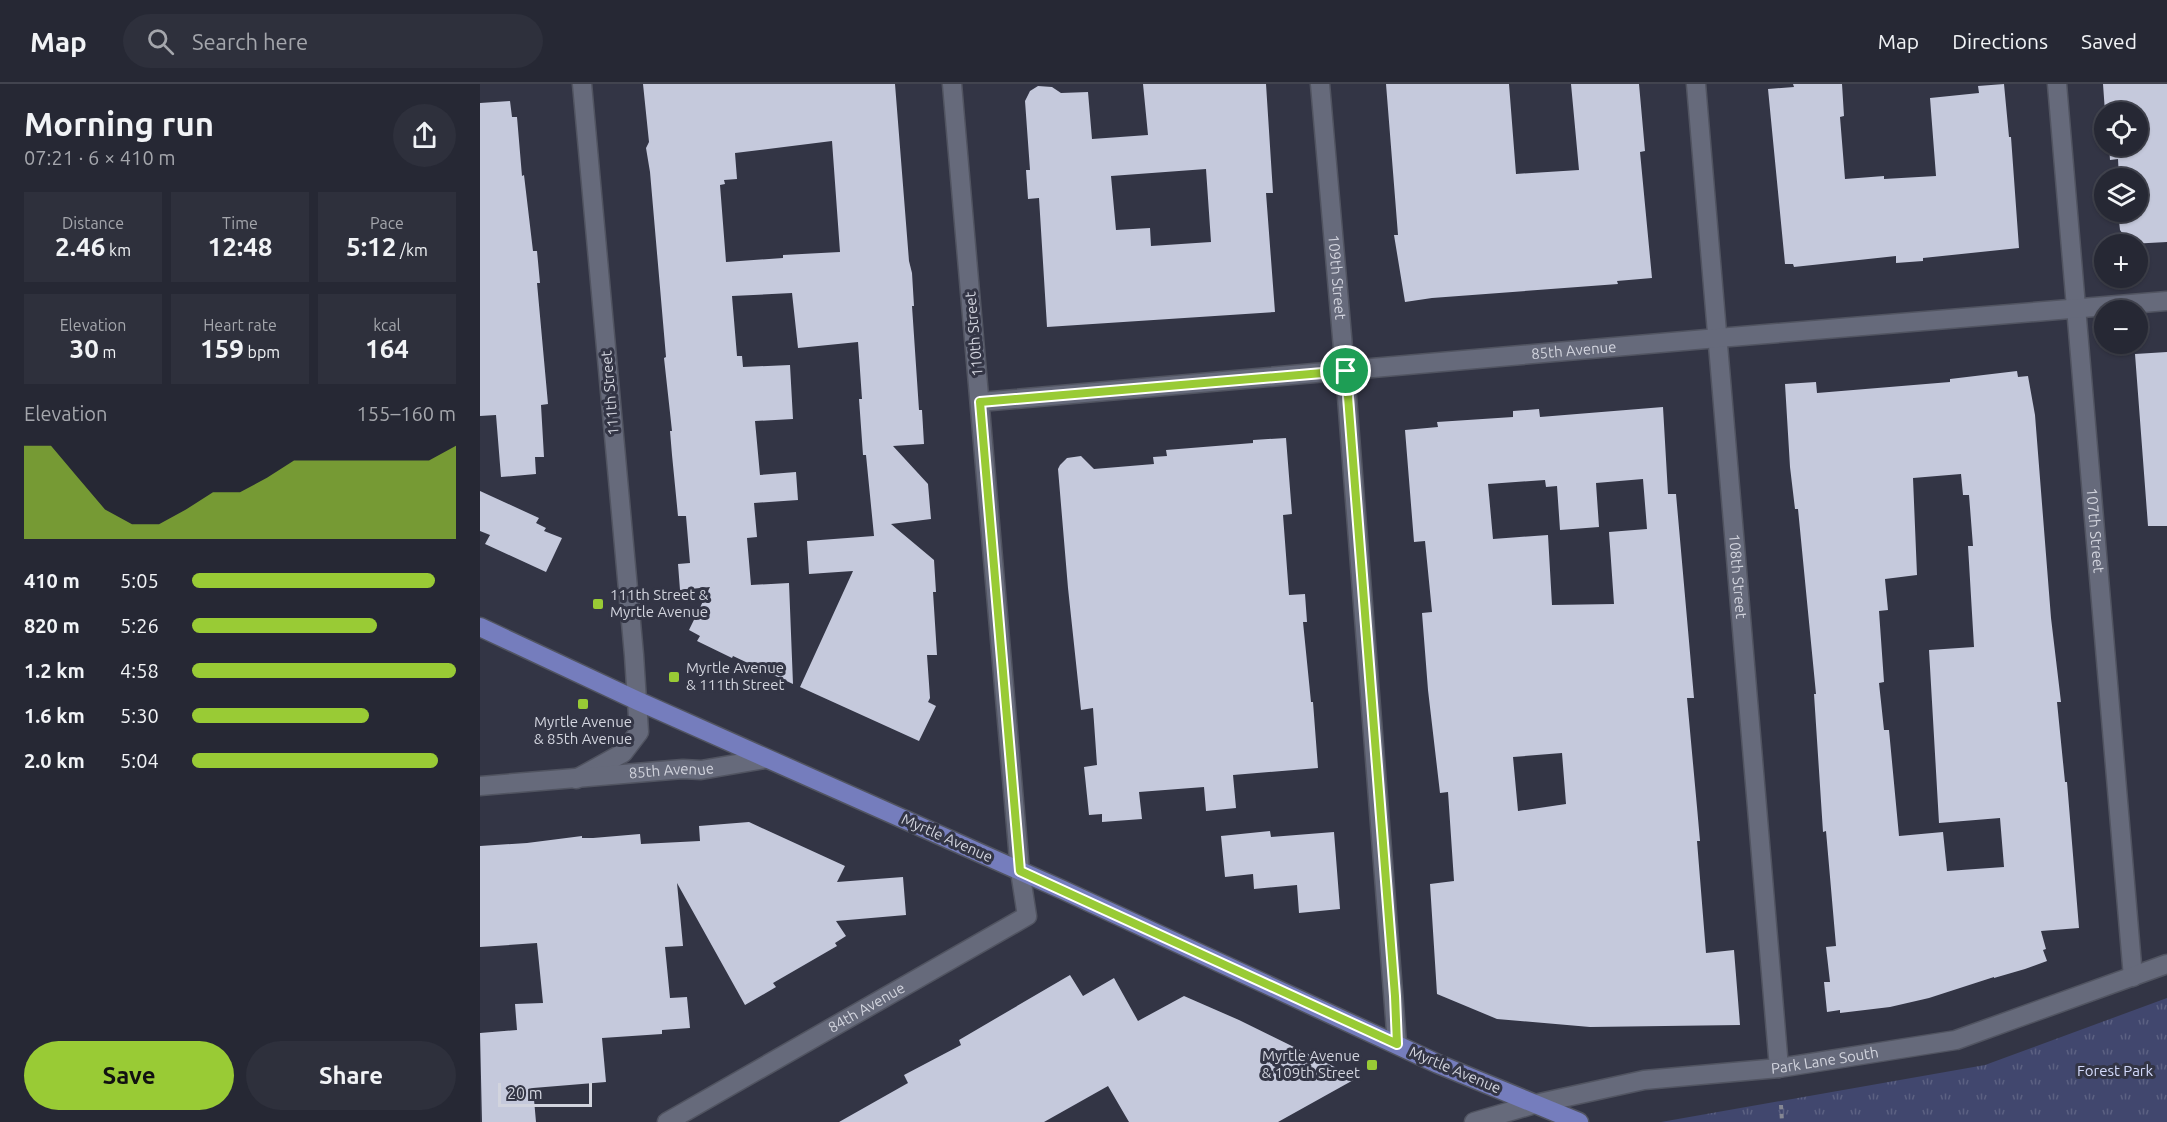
<!DOCTYPE html>
<html lang="en">
<head>
<meta charset="utf-8">
<style>
	body { margin:0; font-family:Ubuntu,sans-serif; background:#2e303c; color:#f1f3f6; height:100vh; display:flex; flex-direction:column; font-size:22px; white-space:nowrap }
	* { box-sizing:border-box; margin:0 }
	p { font-size:20px; color:#a4a6ac }
	.icon { flex:none; width:33px; height:33px; fill:none; stroke:currentColor; stroke-width:2; stroke-linecap:round; stroke-linejoin:round }
	.map { position:relative; flex:1; overflow:hidden }
	.panel { display:flex; flex-direction:column; background:#262834; width:480px }
	.panel>* { flex:none }
	.tools { position:absolute; left:1614px; top:18px; display:grid; gap:12px }
	.tools a { display:grid; place-items:center; width:54px; height:54px; border-radius:50%; background:#262834; box-shadow:0 2px 4px #0004,0 0 0 2px #42444f; font-size:30px }
	.scale { position:absolute; left:18px; bottom:15px; width:94px; box-sizing:border-box; padding-left:6px; border:3px solid #d2d4de; border-top:0; font-size:16px; line-height:21px; white-space:nowrap; color:#d2d4de; -webkit-text-stroke:4px #333545; paint-order:stroke }
	.pin { position:absolute; display:grid; place-items:center; width:51px; height:51px; color:#fff; margin:-26px; border:3px solid #fff; border-radius:50%; box-shadow:0 2px 6px #0007 }
	.round { display:grid; place-items:center; flex:none; width:63px; height:63px; border-radius:32px; background:#2e303c }
	.head { display:flex; align-items:center; justify-content:space-between; height:102px; padding:0 24px }
	h1 { font-size:33px; font-weight:700; line-height:45px }
	.metrics { display:grid; grid-template-columns:repeat(3,1fr); gap:9px; height:102px; padding:6px 24px }
	.metrics div { display:grid; align-content:center; border-radius:0px; background:#2e303c; text-align:center }
	.metrics b { font-size:26px; font-weight:700 }
	.metrics small { font-size:16px; font-weight:400 }
	.metrics p { font-size:16px }
	.chart { height:168px; padding:12px 24px }
	.chart p { display:flex; justify-content:space-between }
	.chart svg { width:100%; height:108px; margin-top:6px; fill:#99cb35; opacity:.7 }
	.action { display:flex; gap:12px; margin-top:auto; padding:12px 24px }
	.action a { flex:1; height:69px; border-radius:36px; background:#99cb35; color:#111; font-size:24px; font-weight:700; line-height:69px; text-align:center }
	.action a+a { background:#2e303c; color:#f1f3f6 }
	ul { padding:0 24px; list-style:none; font-size:20px }
	li { display:grid; grid-template-columns:96px 72px 1fr; align-items:center; height:45px }
	li i { height:15px; border-radius:8px; background:#99cb35 }
	header { display:flex; align-items:center; gap:36px; box-sizing:border-box; height:84px; padding:0 30px; background:#262834; border-bottom:2px solid #42444f }
	header strong { font-size:28px }
	nav { display:flex; gap:33px; margin-inline-start:auto; font-size:21px }
	.search { width:420px; height:54px; background:#2e303c; display:flex; align-items:center; gap:15px; box-sizing:border-box; padding:0 21px; border-radius:33px; color:#a4a6ac; font-size:22px }
	main { display:flex; flex:1; min-height:0 }
	.map>svg:first-child { display:block }
</style>
</head>
<body>
<header>
<strong>Map</strong>
<div class="search"><svg class="icon" aria-label="search" viewBox="0 0 24 24"><circle cx="10" cy="10" r="6"/><path d="M15 15l6 6"/></svg>Search here</div>
<nav><a>Map</a><a>Directions</a><a>Saved</a></nav>
</header>
<main>
<section class="panel">
<div class="head"><div><h1>Morning run</h1><p>07:21 · 6 × 410 m</p></div><a class="round"><svg class="icon" aria-label="share" viewBox="0 0 24 24"><path d="M12 15V3M7 8l5-5 5 5M5 13v7h14v-7"/></svg></a></div>
<div class="metrics">
<div><p>Distance</p><b>2.46<small> km</small></b></div>
<div><p>Time</p><b>12:48</b></div>
<div><p>Pace</p><b>5:12<small> /km</small></b></div>
</div>
<div class="metrics">
<div><p>Elevation</p><b>30<small> m</small></b></div>
<div><p>Heart rate</p><b>159<small> bpm</small></b></div>
<div><p>kcal</p><b>164</b></div>
</div>
<div class="chart"><p><span>Elevation</span>155–160 m</p>
<svg viewBox="0 0 160 44" preserveAspectRatio="none"><path d="M0 44V6L10 6L20 19L30 32L40 38L50 38L60 32L70 25L80 25L90 19L100 12L110 12L120 12L130 12L140 12L150 12L160 6V44z"/></svg>
</div>
<ul>
<li><b>410 m</b>5:05<i style="width:92%"></i></li>
<li><b>820 m</b>5:26<i style="width:70%"></i></li>
<li><b>1.2 km</b>4:58<i style="width:100%"></i></li>
<li><b>1.6 km</b>5:30<i style="width:67%"></i></li>
<li><b>2.0 km</b>5:04<i style="width:93%"></i></li>
</ul>
<div class="action"><a>Save</a><a>Share</a></div>
</section>
<div class="map">
<svg width="1687" height="1038" viewBox="0 0 1687 1038">
	<defs>
		<pattern id="park-tufts" width="24" height="20" patternUnits="userSpaceOnUse" patternTransform="scale(1.5)"><rect width="24" height="20" fill="#41476e"/><path d="M3 7l-1-3M5 7V3M7 7l1-3M15 17l-1-3M17 17v-4M19 17l1-3" fill="none" stroke="#5c6182"/></pattern>
	</defs>
	<rect width="100%" height="100%" fill="#333545"/>
	<path fill="url(#park-tufts)" d="M1687 914V1038H1181L1505 981Z"/>
	<path fill="#c5c9dc" fill-rule="evenodd" d="M163 0H415L429 177 432 189 434 222H432L439 326H442L444 360 413 362 448 400 451 435 411 440 454 476 456 508H453L457 571H447L450 614 448 618 456 622 439 657 320 603 373 487 329 490 327 457 394 452 386 371H383L379 315H382L378 258 318 264 312 209 252 212 257 272H262L263 283 310 281 313 335 275 337 280 391 316 388 318 416 274 419 277 453 267 454 271 501 309 499 313 600 253 572 252 574 217 557 220 552 209 546 230 503 200 506 198 480 210 479 206 432H198L192 371 190 347H192L184 274 186 273 170 88 166 64 169 58ZM352 57 360 168 303 171V174L246 178 240 101 245 100 244 96 257 95 255 69Z
		M663 0H786L793 109H786L795 228 567 243 559 114 548 115 546 86H550L545 17 550 7 558 2 572 3 581 9 608 8 612 55 668 51ZM726 85 731 158 671 162 670 144 636 146 631 92Z
		M906 0H1029L1036 90 1099 86 1091 0H1159L1165 67 1160 68 1172 194 1137 197 1138 200 952 214 925 218 914 151H918Z
		M1313 0H1362L1364 32 1360 33 1365 95 1404 92V95L1456 92 1450 14 1499 9 1498 2 1524 0 1529 53H1531L1539 164 1443 174V177L1416 179V172L1314 183 1313 180H1305L1288 5 1314 3Z
		M1623 0H1687V158L1650 160 1640 146 1638 128H1658V94H1639L1638 75 1630 76 1629 62H1658V28H1625Z
		M30 17 32 33H37L42 92 44 91 53 167H57L60 199H57L68 320 61 321 64 373H55L56 390 21 393 16 331 0 332V19Z
		M1687 268V442H1668L1655 270Z
		M1537 287 1538 293 1548 292 1555 331 1571 534 1581 618H1577L1585 698H1587L1599 844 1561 847 1566 865 1563 866 1567 877 1545 885 1514 894V893L1449 914 1410 923 1360 929V926L1347 928 1344 898H1350L1346 863 1356 862 1346 747 1343 748 1334 610H1336L1318 425H1315L1310 383 1305 300 1336 298 1337 309 1470 298V295ZM1481 390 1483 411H1489L1493 462H1488L1494 563 1449 566 1459 739 1520 734 1524 783 1467 787 1463 748 1419 752 1409 646H1404L1399 599 1404 598 1399 527 1408 526 1405 495 1437 491 1433 394Z
		M1183 323 1188 410H1196L1214 614H1207L1217 723 1220 757H1217L1226 869 1254 866 1260 941 1110 943 1017 935 957 910 950 800 974 797 968 708 960 709 948 606 942 529 952 528 945 457 934 458 925 346 958 343 957 338 1033 333V327L1059 325 1060 333ZM1163 395 1167 445 1129 448 1134 520 1072 521 1068 451 1013 455 1008 400 1065 396 1066 403 1077 402 1080 446 1119 443 1116 399ZM1082 669 1086 720 1038 727 1033 673Z
		M806 354 812 430 803 431 809 511 825 510 827 538H823L831 618H833L838 684 753 691 756 724 726 727 724 703 659 708 662 735 622 738V730L609 731 604 683 617 681 613 624 601 626 588 504 578 385 580 381 587 374 601 372 614 385 674 380 673 373 687 372 686 366 773 359V356Z
		M0 407 59 434 56 439 66 444 64 447 82 454 66 488 5 460 10 451 0 447Z
		M269 738 365 782 357 798 423 793 426 831 356 837 366 852 355 859 357 862 293 899 296 903 265 921 197 799 203 862 185 863 190 914 207 913 210 944 182 946V950L122 954 126 998 53 1004 56 1038H2L0 949 37 946 35 920 63 919 57 859 0 863V762L47 759 102 752V754H113L160 750 161 760 220 757 219 742Z
		M790 747 791 753 854 748 860 825 819 829 817 801 774 805 773 790 745 793 741 752Z
		M590 891 603 912 634 894 658 937 704 912 759 936 877 994 798 1038H649L628 1002 564 1038H359L428 999 424 991 481 961 479 956Z"/>
	<g fill="none" stroke-linecap="round" stroke-linejoin="round">
		<g stroke="#515461" stroke-width="21">
			<g id="street">
				<path id="s1" d="M840 0 865 287 917 960"/>
				<path id="s2" d="M1216 0 1299 984"/>
				<path id="s3" d="M1577 0 1653 893"/>
				<path id="s4" d="M500 318 1238 254 1687 217"/>
				<path d="M96 695 143 669 159 648 154 571 102 0"/>
				<path id="s5" d="M0 702 203 685 221 686 285 675"/>
				<path id="s6" d="M187 1038 547 832 540 787 472 0"/>
				<path id="s7" d="M994 1038 1055 1020 1164 996 1299 984 1476 956 1687 880"/>
			</g>
		</g>
		<g stroke="#515461" stroke-width="21">
			<path id="primary" d="M0 543 158 617 583 806 958 980 1099 1038"/>
		</g>
		<path stroke="#858793" stroke-width="4" stroke-dasharray="4.5 4.5" stroke-linecap="butt" d="M1301 1021 1302 1038"/>
		<use href="#street" stroke="#666a7b" stroke-width="18"/>
		<use href="#primary" stroke="#757dbd" stroke-width="18"/>
	</g>
	<g fill="none" stroke-linecap="round" stroke-linejoin="round">
		<g stroke="#fff" stroke-width="12">
			<path id="route" d="M866 287 915 912 917 960 540 787 500 318Z"/>
		</g>
		<use href="#route" stroke="#99cb35" stroke-width="8"/>
	</g>
	<g fill="#99cb35" stroke="#333545" stroke-width="2">
		<rect x="112" y="514" width="12" height="12" rx="3"/>
		<rect x="188" y="587" width="12" height="12" rx="3"/>
		<rect x="97" y="614" width="12" height="12" rx="3"/>
		<rect x="886" y="975" width="12" height="12" rx="3"/>
	</g>
	<g text-anchor="middle" stroke-width="6" stroke-linejoin="round" paint-order="stroke">
		<g font-size="15" fill="#d2d4de" stroke="#333545">
			<text dy="5" stroke="none"><textPath href="#s1" startOffset="194">109th Street</textPath></text>
			<text transform="translate(494 250) rotate(-95)" y="5">110th Street</text>
			<text dy="5" stroke="none"><textPath href="#s4" startOffset="596">85th Avenue</textPath></text>
			<text transform="translate(130 309) rotate(-95)" y="5">111th Street</text>
			<text dy="5" stroke="none"><textPath href="#s3" startOffset="448">107th Street</textPath></text>
			<text dy="5" stroke="none"><textPath href="#s2" startOffset="494">108th Street</textPath></text>
			<text dy="5" stroke="none"><textPath href="#s5" startOffset="192">85th Avenue</textPath></text>
			<text transform="translate(467 754) rotate(24)" y="5">Myrtle Avenue</text>
			<text dy="5" stroke="none"><textPath href="#s6" startOffset="230">84th Avenue</textPath></text>
			<text dy="5" stroke="none"><textPath href="#s7" startOffset="357">Park Lane South</textPath></text>
			<text transform="translate(975 986) rotate(23)" y="5">Myrtle Avenue</text>
		</g>
		<g font-size="15" fill="#d2d4de" stroke="#333545" text-anchor="start">
			<text x="130" y="516">111th Street &amp;<tspan x="130" dy="17">Myrtle Avenue</tspan></text>
			<text x="206" y="589">Myrtle Avenue<tspan x="206" dy="17">&amp; 111th Street</tspan></text>
			<text x="103" y="643" text-anchor="middle">Myrtle Avenue<tspan x="103" dy="17">&amp; 85th Avenue</tspan></text>
			<text x="880" y="977" text-anchor="end">Myrtle Avenue<tspan x="880" dy="17">&amp; 109th Street</tspan></text>
		</g>
		<g font-size="15" fill="#d4dbfc" stroke="#333545">
			<text x="1635" y="992">Forest Park</text>
		</g>
	</g>
</svg>
<div class="tools">
<a><svg class="icon" aria-label="locate" viewBox="0 0 24 24"><circle cx="12" cy="12" r="6"/><path d="M12 2v4M12 18v4M2 12h4M18 12h4"/></svg></a>
<a><svg class="icon" aria-label="layers" viewBox="0 0 24 24"><path d="M12 4l9 5-9 5-9-5zM3 14l9 5 9-5"/></svg></a>
<a>+</a>
<a>−</a>
</div>
<div class="scale">20 m</div>
<div class="pin" style="left:866px;top:287px;background:#1e9e55"><svg class="icon" aria-label="arrive" viewBox="0 0 24 24"><path d="M6 21V4h12l-3 4 3 4H6"/></svg></div>
</div>
</main>
</body>
</html>
